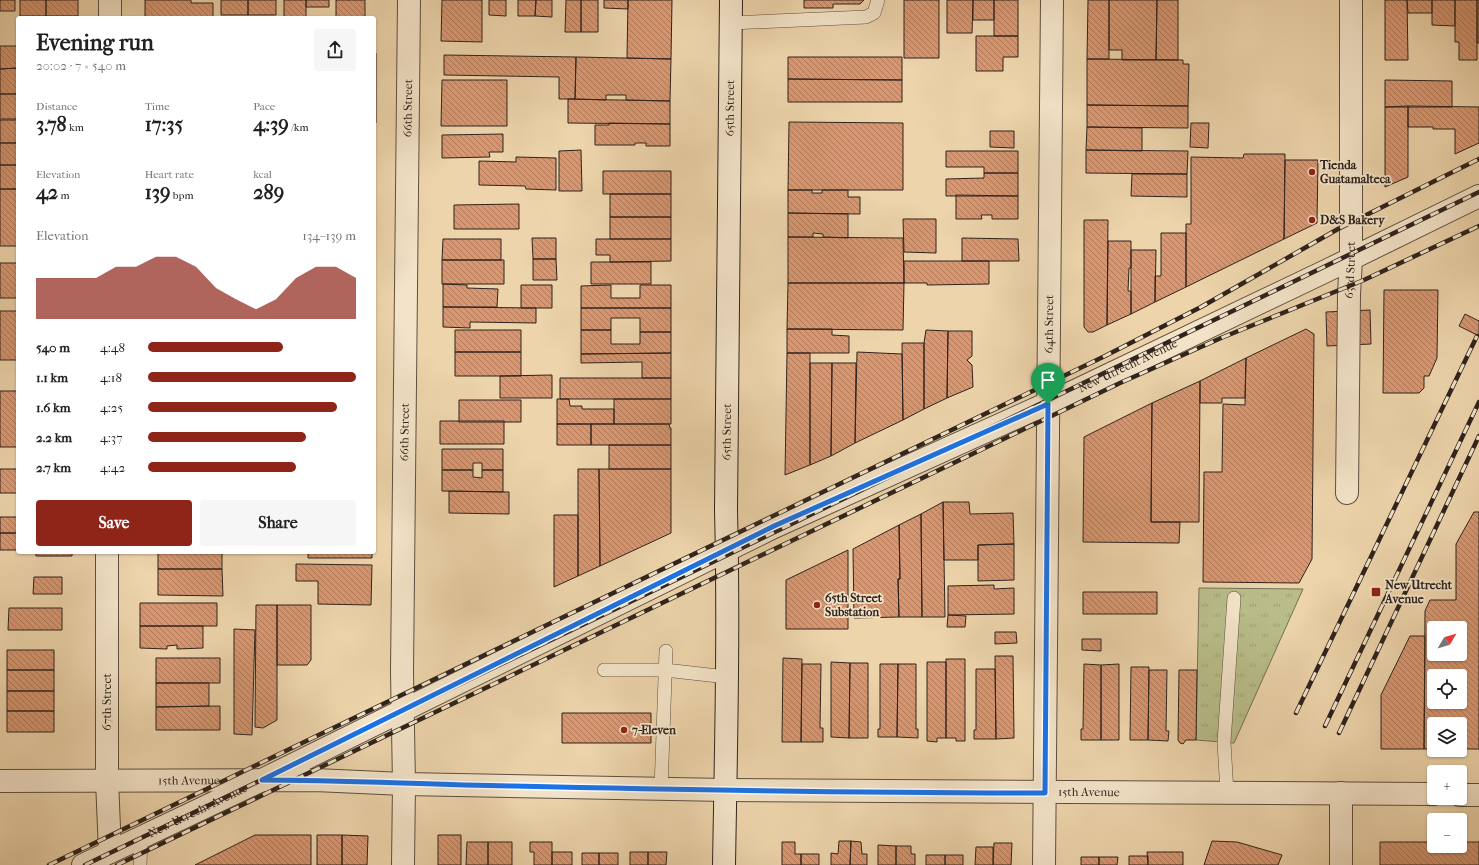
<!DOCTYPE html>
<html lang="en">
<head>
<meta charset="utf-8">
<style>
	body { margin:0; font-family:"IM FELL French Canon",serif; background:#f6f6f6; color:#202124; height:100vh; display:flex; flex-direction:column; font-size:15px; white-space:nowrap }
	* { box-sizing:border-box; margin:0 }
	p { font-size:13px; color:#757577 }
	.icon { flex:none; width:22px; height:22px; fill:none; stroke:currentColor; stroke-width:2; stroke-linecap:round; stroke-linejoin:round }
	.map { position:relative; flex:1; overflow:hidden }
	.details { position:absolute; left:16px; top:16px; width:360px; height:538px; display:flex; flex-direction:column; background:#fff; border-radius:4px; box-shadow:0 1px 3px #0004 }
	.details>* { flex:none }
	.needle { width:26px; rotate:52deg }
	.controls { position:absolute; left:1427px; top:621px; display:grid; gap:8px }
	.controls a { display:grid; place-items:center; width:40px; height:40px; border-radius:4px; background:#fff; box-shadow:0 1px 3px #0004; font-size:20px }
	.pin { position:absolute; display:grid; place-items:center; width:34px; height:34px; color:#fff; margin:-41px -17px; border-radius:50% 50% 50% 0; rotate:-45deg; box-shadow:0 0 4px #0007 }
	.pin .icon { rotate:45deg }
	.round { display:grid; place-items:center; flex:none; width:42px; height:42px; border-radius:4px; background:#f6f6f6 }
	.headline { display:flex; align-items:center; justify-content:space-between; height:68px; padding:0 20px }
	h1 { font-size:22px; font-weight:700; line-height:30px }
	.metrics { display:grid; grid-template-columns:repeat(3,1fr); gap:6px; height:68px; padding:4px 20px }
	.metrics div { display:grid; align-content:center }
	.metrics b { font-size:20px; font-weight:700 }
	.metrics small { font-size:11px; font-weight:400 }
	.metrics p { font-size:11px }
	.chart { height:112px; padding:8px 20px }
	.chart p { display:flex; justify-content:space-between }
	.chart svg { width:100%; height:72px; margin-top:4px; fill:#8f2418; opacity:.7 }
	.cta { display:flex; gap:8px; margin-top:auto; padding:8px 20px }
	.cta a { flex:1; height:46px; border-radius:4px; background:#8f2418; color:#fff; font-size:16px; font-weight:700; line-height:46px; text-align:center }
	.cta a+a { background:#f6f6f6; color:#202124 }
	ul { padding:0 20px; list-style:none; font-size:13px }
	li { display:grid; grid-template-columns:64px 48px 1fr; align-items:center; height:30px }
	li i { height:10px; border-radius:5px; background:#8f2418 }
	.map>svg:first-child { display:block }
</style>
</head>
<body>
<div class="map">
<svg width="1479" height="865" viewBox="0 0 1479 865">
	<defs>
		<pattern id="grass-tufts" width="24" height="20" patternUnits="userSpaceOnUse"><rect width="24" height="20" fill="#b8bd89"/><path d="M3 7l-1-3M5 7V3M7 7l1-3M15 17l-1-3M17 17v-4M19 17l1-3" fill="none" stroke="#9ea276"/></pattern>
		<pattern id="building-back-hatch" width="6" height="6" patternUnits="userSpaceOnUse"><rect width="6" height="6" fill="#d89771"/><path d="M-1 5l2 2M0 0l6 6M5-1l2 2" fill="none" stroke="#b07b5c"/></pattern>
	</defs>
	<rect width="100%" height="100%" fill="#edd4ab"/>
	<filter id="stains"><feTurbulence type="fractalNoise" baseFrequency=".005" numOctaves="4"/><feColorMatrix values="0 0 0 0 .2 0 0 0 0 .09 0 0 0 0 .02 0 0 0 .5 -.17"/></filter>
	<radialGradient id="worn" r=".72"><stop offset=".6" stop-color="#630" stop-opacity="0"/><stop offset="1" stop-color="#630" stop-opacity=".3"/></radialGradient>
	<path fill="url(#grass-tufts)" stroke="#747053" d="M1199 588 1303 589 1234 743 1196 740Z"/>
	<path fill="url(#building-back-hatch)" stroke="#2f231d" fill-rule="evenodd" d="M0 0H15V11H0Z
		M20 0H46V16H20Z
		M46 0H78V16H46Z
		M145 0H191V3H213V18H145Z
		M221 0H248V15H221Z
		M248 0H276V15H248Z
		M284 0H306V18H284Z
		M306 0H329V7H306Z
		M336 0H365V18H336Z
		M442 0H482V42L441 41Z
		M489 0H506V16L489 15Z
		M518 0H536L535 16H518Z
		M536 0H552V17L535 16Z
		M566 0H581V32H565Z
		M581 0H598V32H581Z
		M604 0H628V9L604 8Z
		M628 0H672L671 59 627 58Z
		M804 0H864L860 4H833V8H804Z
		M904 0H939V58H904Z
		M947 0H973L972 33H947Z
		M973 0H994V20H973Z
		M994 0H1018V36H994Z
		M1088 0H1109V59H1087Z
		M1109 0H1157L1156 60H1122V50H1109Z
		M1157 0H1178V60H1156Z
		M1385 0H1407L1408 60H1385Z
		M1407 0H1432V13H1408Z
		M1432 0H1455V26L1432 25Z
		M1455 0H1477V60H1459V42H1455Z
		M1477 0H1479V43H1477Z
		M976 36H1018V57H1003V71H976Z
		M0 46H18V68L0 69Z
		M374 53H376V77H374Z
		M444 55 576 57 575 99H559V77L444 75Z
		M576 57 671 59 670 101 626 100V95H606V100L575 99Z
		M788 57H902V80L788 79Z
		M1087 59 1183 60V64H1189L1188 106 1087 105Z
		M18 68V94H0V69Z
		M374 77H376V100H374Z
		M788 79 902 80V102H788Z
		M442 80H507V126H441Z
		M1385 80 1452 81V107H1385Z
		M0 94H18V119H0Z
		M568 99 670 101V124L568 123Z
		M374 100H376V123H374Z
		M1087 105 1188 106V128L1087 127Z
		M1408 106 1479 107V143L1455 154V129H1433V127H1408Z
		M1408 106V177L1385 187V107Z
		M0 120H18V143H0Z
		M789 122 903 123V190H788Z
		M609 123 670 124V146H646V143H635V145H595V125H609Z
		M1191 123H1209L1208 148 1190 147Z
		M1087 127 1142 128V151L1086 150Z
		M990 131H1014V148L990 147Z
		M503 134V152H489L490 157 442 158V135Z
		M0 143H18V165H0Z
		M581 150 582 191H559V151Z
		M1086 150 1188 151 1187 174 1086 173Z
		M946 151H1018V173H984V167H946Z
		M1244 154H1285L1284 239 1186 287V224H1191V157L1243 158Z
		M516 157 556 158V190L526 189 525 186 479 185V161L516 162Z
		M1285 160H1318L1317 223 1284 239Z
		M0 165H18V189H0Z
		M603 171H671V194H603Z
		M984 173H1018V196H946V179L984 178Z
		M1132 174H1187V197L1131 196Z
		M0 189H18V246H0Z
		M788 190H812V193H822V190H848V197H860V214L788 213Z
		M610 194H671V217H610Z
		M956 195 1018 196V219H992V215H981L982 219H956Z
		M519 204V229H454V205Z
		M788 213 848 214V238L823 237V234L813 233V237H788Z
		M610 217H671V239H610Z
		M903 219H936V253L904 252Z
		M1084 220H1108L1107 325 1093 332H1088L1084 327Z
		M1161 233H1186V287L1155 302V276H1161Z
		M788 237 903 238 904 283H788Z
		M532 238H556V259H533Z
		M962 238 1018 239 1019 261H962Z
		M443 239H501V260H442Z
		M596 239H671V261L610 262V255H596Z
		M1108 241H1131V268H1129L1128 291H1131V314L1107 325Z
		M1131 250H1156L1155 302 1131 314Z
		M533 259H556L557 280H533Z
		M442 260H504V284H442Z
		M904 261H989V284L927 285V283H904Z
		M591 262H651V284H591Z
		M0 263H18V298H0Z
		M788 283H904L903 330 787 329Z
		M443 284 467 285V288L498 289 497 307H443Z
		M521 285H552V308H521Z
		M611 285V298H640V285H671V308H581V286Z
		M1384 290H1438L1437 358 1429 376H1424V388L1419 393H1383Z
		M443 307 536 308V323L470 322V328L443 327Z
		M581 308H671V332H640V318H611V330H581Z
		M1370 310 1371 344 1327 346 1326 312Z
		M0 311H18V360H0Z
		M1465 314 1479 321V336L1459 326Z
		M787 329H832V335L849 336V353H787Z
		M1306 329 1314 334 1312 559 1299 583 1203 582 1204 472H1222L1223 404 1245 405 1246 358Z
		M455 330H521V352H455Z
		M581 330H611V344H640V332H671V353L581 354Z
		M926 330 948 331 947 398 924 409V343Z
		M948 331H972V356L967 360 972 365 973 387 947 398Z
		M902 343H924V409L903 420Z
		M455 352H521V376H455Z
		M857 352 902 354 903 420 855 443Z
		M671 353V378H642V362L581 363V354Z
		M787 353H810V465L785 475Z
		M1246 358 1245 398H1222V403H1200V381Z
		M810 363H832L831 456 810 465Z
		M832 363H856L855 443 831 456Z
		M552 375V398H500V376Z
		M560 378H671V399H560Z
		M1200 381 1199 522H1151L1152 403Z
		M0 391H18V447H0Z
		M557 399H569L570 406H582V409H614V424H557Z
		M614 399H671V424H614Z
		M459 400H521V422H459Z
		M1152 403 1151 522H1180L1179 543 1083 542 1084 437Z
		M440 421H504V444H440Z
		M557 424H591V445H557Z
		M591 424H669L670 428H671V445H591Z
		M609 445H671V469H609Z
		M442 449H503V470H482V463H473V470H442Z
		M0 469H18V493H0Z
		M578 469H599L600 566 578 576Z
		M599 469H671V533L600 566Z
		M442 470H473V477L482 478V470H503V492L442 491Z
		M449 491 509 492V514L449 513Z
		M943 502H969L970 514 1013 513 1014 544 978 545V560H944Z
		M943 502 945 617H922L921 514Z
		M1474 512H1479V749H1460V724H1434V749H1424L1425 611 1430 600H1456V544ZM1434 628H1460V654H1434ZM1434 676H1460V702H1434Z
		M921 514 922 617H899L898 579H900L899 525Z
		M554 515H578V576L554 587Z
		M0 517H18V533H0Z
		M899 525 900 579H898L899 617 854 618 853 549Z
		M0 533H18V550H0Z
		M1014 544V580L978 581V545Z
		M848 550V629H786V580Z
		M36 552H72V556H36Z
		M158 552H222V569H158Z
		M308 552H372V558H308Z
		M296 564 372 565 371 605 318 604V581H296Z
		M158 569H222L223 596 158 595Z
		M34 577H62V594H33Z
		M994 585V589L1014 588V614L948 615V586Z
		M1083 592H1157V614H1083Z
		M140 603H217V626H140Z
		M256 605H277V720L263 728 255 727Z
		M277 605H311V660L307 665H277Z
		M9 608H62V630H8Z
		M948 615 966 616 965 627H947Z
		M140 626H203V648L177 649V645L167 646V649L140 648Z
		M234 629 255 630 252 735 234 734Z
		M995 632H1016L1017 643 995 644Z
		M1410 636H1425L1424 749H1381V695Z
		M1082 639H1101V651L1082 650Z
		M7 650H54V670H7Z
		M995 656H1013L1014 738 996 739Z
		M156 658H220V683H156Z
		M783 658 802 659 801 742H782Z
		M946 659H965V741H956V738H946Z
		M831 662 850 663 849 738 831 737Z
		M927 662H946V738H937V742L927 741Z
		M850 663H868V738H849Z
		M802 664H821L820 728H823V742H801Z
		M880 664H898L897 737H878V729H880Z
		M898 664H916V729H918V738L897 737Z
		M1084 664 1101 665V740H1081V729H1083Z
		M1119 664V740H1101V665Z
		M1131 667H1149L1148 740H1130Z
		M976 669H995L996 739H974V730H976Z
		M7 670H54V691H7Z
		M1149 670H1167L1166 731H1169L1168 741 1148 740Z
		M1179 670H1197L1196 740H1186L1183 744 1180 743 1178 740Z
		M156 683H209V706L156 707Z
		M7 691H54V711H7Z
		M220 706V730H156V707Z
		M7 711H54V732H7Z
		M562 713H651V743H562Z
		M255 835H311V865H195Z
		M317 835H342V865H317Z
		M342 835 368 836 367 865H342Z
		M438 835H461V865H438Z
		M839 841H851L850 865H831V853L838 854Z
		M851 841 861 842 862 854H867V865H850Z
		M1212 841 1237 842 1282 855 1278 865H1204Z
		M467 842H488V865H466Z
		M488 842H512V865H488Z
		M530 842H552V865H534V852H530Z
		M782 842H795V854H801V865H782Z
		M1380 842H1434V846H1460V842H1479V865H1380Z
		M994 843H1012L1011 865H993Z
		M878 845 896 846V865H878Z
		M896 846H911V854H915V865H896Z
		M976 847H993V865H975Z
		M552 852H572V865H552Z
		M630 852H648V865H630Z
		M648 852H667L666 865H648Z
		M1147 852H1183V865H1148Z
		M582 853H599V865H582Z
		M599 853H618V865H599Z
		M801 854H819V865H801Z
		M926 855H945V865H926Z
		M945 855H963V865H945Z
		M1129 856H1148V865H1129Z
		M1081 857H1099V865H1081Z
		M1099 857H1118L1117 865H1099Z"/>
	<g fill="none" stroke-linecap="round" stroke-linejoin="round">
		<g stroke="#5e4f40" stroke-width="14">
			<path id="service" d="M731 23 866 17 874 13 878 0
				M604 670H665L727 677
				M661 789 666 651
				M1227 793 1224 742 1234 598
				M140 865 141 837"/>
		</g>
		<g stroke="#5e4f40" stroke-width="24">
			<g id="minor">
				<path d="M110 18V0"/>
				<path id="s1" d="M1347 493 1349 294 1351 259V0"/>
				<path d="M107 552V780L110 852"/>
				<path id="s2" d="M0 781 315 780 404 784 726 790 1434 794"/>
				<path d="M1460 795H1479"/>
				<path id="s3" d="M403 865 404 784 402 672 409 0"/>
				<path id="s4" d="M1044 865 1052 0"/>
				<path d="M1341 865V793"/>
			</g>
		</g>
		<g stroke="#5e4f40" stroke-width="24">
			<g id="tertiary">
				<path id="s5" d="M83 865 262 780 774 527 1077 390 1326 271 1479 196"/>
			</g>
		</g>
		<g stroke="#2f231d" stroke-width="24">
			<g id="secondary">
				<path id="s6" d="M724 865C726 746 729 628 726 510L731 0"/>
			</g>
		</g>
		<use href="#service" stroke="#f3e3c8" stroke-width="13"/>
		<use href="#minor" stroke="#f3e3c8" stroke-width="22"/>
		<use href="#tertiary" stroke="#f3e3c8" stroke-width="22"/>
		<use href="#secondary" stroke="#f3e3c8" stroke-width="22"/>
		<g stroke="#2f231d" stroke-width="4.5">
			<g id="rail">
				<path d="M1296 713 1477 336"/>
				<path d="M1325 726 1479 402"/>
				<path d="M1339 733 1479 436"/>
				<path d="M49 865 1105 356 1201 307 1338 229 1479 159"/>
				<path id="s7" d="M85 865 1479 192"/>
				<path d="M117 865 1120 383 1221 338 1364 280 1479 226"/>
			</g>
		</g>
		<use href="#rail" stroke="#f3e3c8" stroke-width="3" stroke-dasharray="9" stroke-linecap="butt"/>
	</g>
	<g fill="none" stroke-linecap="round" stroke-linejoin="round">
		<g stroke="#fff" stroke-width="8">
			<path id="route" d="M1048 404 1045 793C868 793 691 790 514 786 430 785 346 780 262 780L774 526Z"/>
		</g>
		<use href="#route" stroke="#1a73e8" stroke-width="5"/>
	</g>
	<g fill="#8f2418" stroke="#f3e3c8" stroke-width="1.5">
		<circle cx="1312" cy="172" r="4"/>
		<circle cx="1312" cy="220" r="4"/>
		<rect x="1371" y="587" width="10" height="10" rx="2"/>
		<circle cx="817" cy="605" r="4"/>
		<circle cx="624" cy="730" r="4"/>
	</g>
	<g text-anchor="middle" stroke-width="3.5" stroke-linejoin="round" paint-order="stroke">
		<g font-size="12" fill="#2f231d" stroke="#f3e3c8">
			<text dy="4" stroke="none"><textPath href="#s3" startOffset="757">66th Street</textPath></text>
			<text dy="4" stroke="none"><textPath href="#s6" startOffset="757">65th Street</textPath></text>
			<text dy="4" stroke="none"><textPath href="#s1" startOffset="223">63rd Street</textPath></text>
			<text dy="4" stroke="none"><textPath href="#s4" startOffset="541">64th Street</textPath></text>
			<text dy="4" stroke="none"><textPath href="#s5" startOffset="1158">New Utrecht Avenue</textPath></text>
			<text dy="4" stroke="none"><textPath href="#s3" startOffset="433">66th Street</textPath></text>
			<text dy="4" stroke="none"><textPath href="#s6" startOffset="433">65th Street</textPath></text>
			<text transform="translate(107 702) rotate(-90)" y="4">67th Street</text>
			<text dy="4" stroke="none"><textPath href="#s2" startOffset="189">15th Avenue</textPath></text>
			<text dy="4" stroke="none"><textPath href="#s2" startOffset="1089">15th Avenue</textPath></text>
			<text dy="4" stroke="none"><textPath href="#s7" startOffset="125">New Utrecht Avenue</textPath></text>
		</g>
		<g font-size="12" font-weight="bold" fill="#2f231d" stroke="#f3e3c8" text-anchor="start">
			<text x="1320" y="169">Tienda<tspan x="1320" dy="14">Guatamalteca</tspan></text>
			<text x="1320" y="224">D&amp;S Bakery</text>
			<text x="1385" y="589">New Utrecht<tspan x="1385" dy="14">Avenue</tspan></text>
			<text x="825" y="602">65th Street<tspan x="825" dy="14">Substation</tspan></text>
			<text x="632" y="734">7-Eleven</text>
		</g>
	</g>
	<rect width="100%" height="100%" filter="url(#stains)"/>
	<rect width="100%" height="100%" fill="url(#worn)"/>
</svg>
<div class="controls">
<a><svg class="needle" viewBox="-14 -14 28 28"><path d="M0-13l5 13h-10z" fill="#e53935"/><path d="M0 13l5-13h-10z" fill="#757577"/></svg></a>
<a><svg class="icon" aria-label="locate" viewBox="0 0 24 24"><circle cx="12" cy="12" r="6"/><path d="M12 2v4M12 18v4M2 12h4M18 12h4"/></svg></a>
<a><svg class="icon" aria-label="layers" viewBox="0 0 24 24"><path d="M12 4l9 5-9 5-9-5zM3 14l9 5 9-5"/></svg></a>
<a>+</a>
<a>−</a>
</div>
<div class="pin" style="left:1048px;top:404px;background:#1e9e55"><svg class="icon" aria-label="arrive" viewBox="0 0 24 24"><path d="M6 21V4h12l-3 4 3 4H6"/></svg></div>
<section class="details">
<div class="headline"><div><h1>Evening run</h1><p>20:02 · 7 × 540 m</p></div><a class="round"><svg class="icon" aria-label="share" viewBox="0 0 24 24"><path d="M12 15V3M7 8l5-5 5 5M5 13v7h14v-7"/></svg></a></div>
<div class="metrics">
<div><p>Distance</p><b>3.78<small> km</small></b></div>
<div><p>Time</p><b>17:35</b></div>
<div><p>Pace</p><b>4:39<small> /km</small></b></div>
</div>
<div class="metrics">
<div><p>Elevation</p><b>42<small> m</small></b></div>
<div><p>Heart rate</p><b>139<small> bpm</small></b></div>
<div><p>kcal</p><b>289</b></div>
</div>
<div class="chart"><p><span>Elevation</span>134–139 m</p>
<svg viewBox="0 0 160 44" preserveAspectRatio="none"><path d="M0 44V19L10 19L20 19L30 19L40 12L50 12L60 6L70 6L80 12L90 25L100 32L110 38L120 32L130 19L140 12L150 12L160 19V44z"/></svg>
</div>
<ul>
<li><b>540 m</b>4:48<i style="width:65%"></i></li>
<li><b>1.1 km</b>4:18<i style="width:100%"></i></li>
<li><b>1.6 km</b>4:25<i style="width:91%"></i></li>
<li><b>2.2 km</b>4:37<i style="width:76%"></i></li>
<li><b>2.7 km</b>4:42<i style="width:71%"></i></li>
</ul>
<div class="cta"><a>Save</a><a>Share</a></div>
</section>
</div>
</body>
</html>
